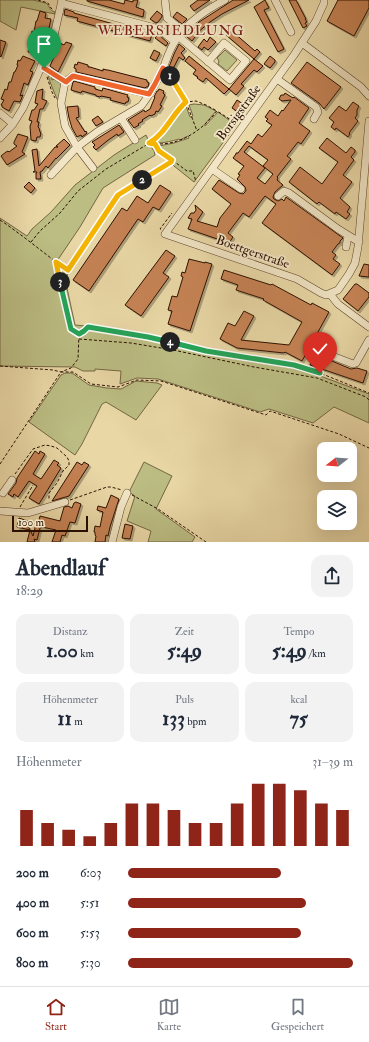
<!DOCTYPE html>
<html lang="de">
<head>
<meta charset="utf-8">
<style>
	body { margin:0; font-family:"IM FELL Double Pica",serif; background:#f2f2f3; color:#1f2937; height:100vh; display:flex; flex-direction:column; font-size:15px; white-space:nowrap }
	* { box-sizing:border-box; margin:0 }
	p { font-size:13px; color:#747a83 }
	.icon { flex:none; width:22px; height:22px; fill:none; stroke:currentColor; stroke-width:2; stroke-linecap:round; stroke-linejoin:round }
	.map { position:relative; height:542px; overflow:hidden }
	.sheet { display:flex; flex-direction:column; background:#fff; flex:1 }
	.sheet>* { flex:none }
	.needle { width:26px; rotate:253deg }
	.fabs { position:absolute; left:317px; top:442px; display:grid; gap:8px }
	.fabs a { display:grid; place-items:center; width:40px; height:40px; border-radius:8px; background:#fff; box-shadow:0 4px 16px #0002; font-size:20px }
	.scale { position:absolute; left:12px; bottom:10px; width:76px; box-sizing:border-box; padding-left:4px; border:2px solid #2c1002; border-top:0; font-size:11px; line-height:14px; white-space:nowrap; color:#2c1002; -webkit-text-stroke:3px #f1e5c5; paint-order:stroke }
	.pin { position:absolute; display:grid; place-items:center; width:34px; height:34px; color:#fff; margin:-41px -17px; border-radius:50% 50% 50% 0; rotate:-45deg; box-shadow:0 0 4px #0007 }
	.pin .icon { rotate:45deg }
	.km { position:absolute; width:20px; height:20px; margin:-10px; border-radius:50%; background:#222; color:#fff; font-size:11px; line-height:20px; text-align:center }
	.round { display:grid; place-items:center; flex:none; width:42px; height:42px; border-radius:12px; background:#f2f2f3 }
	.overview { display:flex; align-items:center; justify-content:space-between; height:68px; padding:0 16px }
	h1 { font-size:22px; font-weight:700; line-height:30px }
	.figures { display:grid; grid-template-columns:repeat(3,1fr); gap:6px; height:68px; padding:4px 16px }
	.figures div { display:grid; align-content:center; border-radius:10px; background:#f2f2f3; text-align:center }
	.figures b { font-size:20px; font-weight:700 }
	.figures small { font-size:11px; font-weight:400 }
	.figures p { font-size:11px }
	.chart { height:112px; padding:8px 16px }
	.chart p { display:flex; justify-content:space-between }
	.chart svg { width:100%; height:72px; margin-top:4px; stroke:#8f2418; stroke-width:6 }
	ul { padding:0 16px; list-style:none; font-size:13px }
	li { display:grid; grid-template-columns:64px 48px 1fr; align-items:center; height:30px }
	li i { height:10px; border-radius:5px; background:#8f2418 }
	.menu { display:flex; justify-content:space-around; align-items:center; height:56px; border-top:1px solid #e0e1e3; background:#fff; font-size:11px; color:#747a83 }
	.menu a { display:grid; justify-items:center; gap:2px }
	.menu .active { color:#8f2418 }
	.map>svg:first-child { display:block }
</style>
</head>
<body>
<div class="map">
<svg width="369" height="542" viewBox="0 0 369 542">
	<defs>
		<filter id="shadow"><feDropShadow dx="2" dy="2" stdDeviation="0" flood-color="#0004"/></filter>
	</defs>
	<rect width="100%" height="100%" fill="#e9d7a6"/>
	<filter id="stains"><feTurbulence type="fractalNoise" baseFrequency=".005" numOctaves="4"/><feColorMatrix values="0 0 0 0 .2 0 0 0 0 .09 0 0 0 0 .02 0 0 0 .5 -.17"/></filter>
	<radialGradient id="worn" r=".72"><stop offset=".6" stop-color="#630" stop-opacity="0"/><stop offset="1" stop-color="#630" stop-opacity=".3"/></radialGradient>
	<path fill="#bbbd83" stroke="#746642" d="M0 0H33L46 3C50 6 49 11 55 12V14L21 7 16 30 0 21Z
		M225 50 237 60 227 71 218 64 219 61 217 58Z
		M49 75 52 76 51 79 53 80 54 78 63 83 59 100 57 99 52 87 48 76Z
		M194 104 204 105 216 111 205 124V126L218 112 236 125 194 182 154 150 155 155 103 188 80 227 55 264 70 331H72L76 335H82L88 329 140 337 224 357 304 370 369 394V423L334 407 313 423 269 409 260 412 158 379 137 378 120 384 121 371 95 369V371H83L75 367 0 366V218L27 236 32 229 51 212 75 185 114 155 146 135 153 150 159 146 174 143 189 138 188 136 180 140 179 139C172 141 165 143 157 143L155 141C160 135 167 130 171 123 176 117 179 110 186 106L190 117 193 116 189 105Z
		M58 265 69 272 65 279 75 325 85 326 87 325V327L82 331 76 330 71 327Z
		M65 373H72L89 385 107 388 121 389 136 381 157 383 162 385 136 420 106 402 102 404 82 444 75 455 29 422 61 375Z
		M144 462 172 476 156 509 195 537 192 542H148L151 531 127 521 135 496 129 492Z"/>
	<path fill="#c68354" stroke="#2c1002" fill-rule="evenodd" filter="url(#shadow)" d="M87 0H109L124 4 125 0 133 2V0H138L136 7 144 10V11L143 17 87 1Z
		M198 0H210L194 11 190 6Z
		M233 0H249L222 14 210 22 197 33H198L192 41 186 36 194 27 199 22 227 4Z
		M265 0 269 8 264 10 284 49 278 52 254 7Z
		M289 0H296L306 19H305L307 22 305 23 307 26 303 28Z
		M338 0H369V8L354 36 327 21Z
		M65 9 74 12V13L139 31V33L141 31 152 34 150 41 77 21 78 18 64 15Z
		M40 11 46 13 45 18 51 19 47 37 43 36 38 54 28 52 31 39H30L32 31 34 32 36 21H37Z
		M157 11 162 15V17L158 22 156 23 150 19Z
		M177 12 187 19 182 24 173 17Z
		M226 32H233L255 51 257 49 260 52 254 59 226 35Z
		M158 34 168 43 166 46 155 38Z
		M210 37 216 42 208 50 204 47 202 50 198 47 204 39 207 42Z
		M0 40 6 42 1 57 0 56Z
		M66 42 72 44 58 72 50 66 60 43 64 45Z
		M179 44 185 49 181 53 185 58 183 60 179 57 173 69 169 67 174 54Z
		M154 50 160 53 156 61 150 58Z
		M23 56 35 61 30 71 33 72 28 85 24 83 20 96 23 95 20 102 14 101 9 111 2 107V105H1L4 100 1 99 5 89 7 90 9 82H11L14 72H15L18 65H17L18 60 20 61Z
		M189 56 229 89 224 94 206 78 203 82 197 78 198 77 193 74 196 70 185 61Z
		M270 56 275 60V62L270 68 264 64Z
		M254 59 263 66 257 72 254 70 241 84 244 86 236 95 229 89Z
		M78 62 88 65V67H90L103 71V69L107 70H108L147 80V82L149 83 148 87H146L145 88 76 72V69L74 68 75 64 77 65Z
		M307 62 341 87 324 109 319 103 291 83Z
		M74 81 95 87V89L102 91 103 88 128 95 127 97 129 98 128 102H126L125 104 110 100 111 98 101 96 100 97 96 96V95L82 91 81 93 71 90 73 82Z
		M43 89 42 99 47 101 43 109H40L37 122H39L38 127 39 128 40 132 41 133 40 137H37L36 141 31 140 30 126 32 121 29 120 32 110H34L38 104 35 103 37 91Z
		M159 89 164 91 163 93 165 95 160 105 162 106 158 112 156 111 155 114 151 116 150 115 142 120 143 121 138 124 139 125 134 128 128 120 144 110 145 112 150 109 155 97H154L157 91H158Z
		M285 93 293 98 294 97 309 108 299 123 310 131 301 144 298 142 287 156 291 159 277 177 278 178 277 180 283 185 275 192 273 197 274 199 278 201 282 199 284 201 286 197 343 238 340 241V243L338 244 332 252 336 255 333 259 340 264 332 275 262 223 276 204 265 196 249 217 243 213 228 233 233 237 229 243 188 229 192 219 188 218 191 213H194L196 210 195 205 203 212 197 221 217 227 220 218 231 204 212 189 219 180 239 193 243 194 245 192 246 190 245 187 237 179 240 175 238 174 244 166 233 158 236 154V153H238L247 141 251 144 258 134 262 137 272 125 266 121 268 119 265 117 270 110 278 116 282 110 283 111 291 100 282 101 279 99 281 95H284ZM249 146 268 160 263 166 273 174 265 184 257 178 265 168 244 152Z
		M237 100 243 104 238 112 232 108Z
		M353 102 359 106 357 110V115L355 118 358 121 349 133 350 134 348 137 336 128 335 130 331 127 334 122 329 118 339 106 346 111Z
		M78 106 79 117 76 118 85 132 86 131 87 133 82 137 81 135 77 137 72 128 69 118 67 107Z
		M98 116 103 122 96 126 92 120Z
		M119 125 124 132 118 136 117 134 107 141 96 150 93 147 95 145 92 142Z
		M18 134 28 137 22 152 25 154 7 165 1 156 6 152 8 151 9 152 17 146 14 144V142Z
		M327 138 346 153 351 147 355 150V152L351 157 354 160 343 175 352 182 340 198 350 207 347 212 350 214 346 219 336 212 335 214 319 202 317 204 289 182 300 167 322 184 338 162 319 148Z
		M64 139 70 145 56 159V158L48 168 46 166 42 171 40 172 41 179H36V174L37 172H33L35 171 32 150 37 149 39 166 55 147H58L56 146Z
		M29 182 35 188 31 193 24 187Z
		M160 185 171 192 159 210 153 207 143 222 138 219 89 291 73 280 122 208 127 211 137 196 148 203Z
		M166 250 175 256 163 273 169 277 141 316 125 305Z
		M189 259 205 263V262L212 264 190 331 168 324 172 311 168 310 172 296 177 297 183 277 181 276 182 272 185 273Z
		M364 264 369 265V277L359 276Z
		M224 270 271 285 272 284 311 305 312 303 329 312 302 361 285 352 284 353 237 348 220 339 228 323 235 326 244 311 254 316 241 340 289 345 302 322 263 300 264 299 236 290 238 285 221 279Z
		M355 284H357L369 293V297L358 311 343 299Z
		M313 353 351 369 357 368 367 371 363 383 310 365Z
		M35 451 39 454 40 451 45 454 33 474 41 479 54 460 59 463 57 465 61 468 39 504 29 498 37 486 29 481 18 497 14 494 13 497 8 494 16 483 17 478Z
		M77 462 82 465 84 462 89 465 69 496 52 501Z
		M111 495 119 499 110 527 108 536 106 535 105 542H95L96 536 95 535V532H94L95 526 100 527 103 512 97 510 98 506 106 508Z
		M76 502 81 504 75 523 70 522 65 536 62 535 60 542H52L56 530 42 527 41 528H40L37 540 34 539 35 542H27L30 530 17 527 19 518 28 521 27 524 33 536 36 524H38L40 516 60 521 64 507 68 506 72 508 74 503Z
		M125 524 133 526 130 539 122 538Z"/>
	<g fill="none" stroke-linecap="round" stroke-linejoin="round">
		<g stroke="#5b422b" stroke-width="8">
			<path id="minor" d="M165 0 167 18 183 31
				M275 0 291 32
				M324 0V3L316 21 294 55 165 234 297 279 321 293 326 295 338 290 349 274 355 263 358 247 369 121
				M61 3 159 29 174 41
				M178 36 230 80 246 61 224 43 208 62
				M302 43 361 87 369 96
				M41 66 65 82 73 76 149 94
				M277 79 316 107 318 112 314 119
				M65 82 61 103 65 126 77 147 97 132 141 106C150 95 157 81 163 69 166 60 169 51 174 43 184 24 206 10 225 0
				M0 113 13 124
				M121 118 135 140
				M0 138 13 124 23 108 53 40 62 0
				M212 169 241 189
				M51 175 77 147 93 168
				M278 196 284 191 289 193 338 229 359 242
				M346 247 348 236
				M330 294 338 304 369 327
				M327 354 353 364 356 363 369 340
				M3 493 12 480
				M0 511 28 513 65 502
				M112 542 121 507 127 493"/>
		</g>
		<path stroke="#2c1002" stroke-width="1" stroke-dasharray="3 2" stroke-linecap="butt" d="M38 0 48 3 51 8 53 10
			M168 73 186 102 197 131
			M47 77 52 92 55 98
			M150 143C153 143 156 144 159 144 183 144 203 129 217 111L231 120 234 115 241 119
			M155 145 159 151 172 160
			M0 220 6 224 25 238 56 262 71 329 79 333
			M161 229H160L172 213
			M31 242 40 231 60 213 78 191 106 169 153 141 167 127 181 106 186 102 196 101 206 105 217 111
			M56 262 68 270 118 195 127 189 171 162 172 160 187 171H193L196 182
			M79 334 84 331 88 327 148 337 206 351 294 365 320 373 369 393
			M79 339 131 343 173 350 254 367 317 378 366 397 369 400
			M0 366 53 370 61 372 71 368 78 359 79 334
			M0 464 61 372H73L91 384 118 387 137 380 161 381 266 415 270 411 339 434 369 448
			M15 474 33 449 45 445 51 446 57 448 67 457 69 461V465L63 471 57 483 49 493V500
			M132 495 158 509 206 542
			M70 500 107 487H111L122 490
			M20 507 33 485"/>
		<use href="#minor" stroke="#f1e5c5" stroke-width="7"/>
	</g>
	<g fill="none" stroke-linecap="round" stroke-linejoin="round">
		<g stroke="#fff" stroke-width="8">
			<path id="split-1" d="M44 68 66 82 73 76 149 94 155 84 163 68 170 76"/>
		</g>
		<g stroke="#fff" stroke-width="8">
			<path id="split-2" d="M142 180 171 162 172 160 159 151 155 144 149 143C166 133 172 114 186 102L170 76"/>
		</g>
		<g stroke="#fff" stroke-width="8">
			<path id="split-3" d="M60 282 56 262 68 270 118 195 142 180"/>
		</g>
		<g stroke="#fff" stroke-width="8">
			<path id="split-4" d="M60 282 71 329 79 334 84 331 88 327 148 337 170 342"/>
		</g>
		<g stroke="#fff" stroke-width="8">
			<path id="split-5" d="M170 342 206 351 294 365 320 373"/>
		</g>
		<use href="#split-1" stroke="#f0652b" stroke-width="5"/>
		<use href="#split-2" stroke="#f5b400" stroke-width="5"/>
		<use href="#split-3" stroke="#f5b400" stroke-width="5"/>
		<use href="#split-4" stroke="#22a559" stroke-width="5"/>
		<use href="#split-5" stroke="#22a559" stroke-width="5"/>
	</g>
	<g text-anchor="middle" stroke-width="3.5" stroke-linejoin="round" paint-order="stroke">
		<g font-size="13" fill="#2c1002" stroke="#f1e5c5">
			<text transform="translate(238 112) rotate(-54)" y="5">Borsigstraße</text>
			<text transform="translate(253 251) rotate(19)" y="5">Boettgerstraße</text>
		</g>
		<g font-size="14" letter-spacing="1" fill="#7a1f14" stroke="#f1e5c5">
			<text x="171" y="35">WEBERSIEDLUNG</text>
		</g>
	</g>
	<rect width="100%" height="100%" filter="url(#stains)"/>
	<rect width="100%" height="100%" fill="url(#worn)"/>
</svg>
<div class="fabs">
<a><svg class="needle" viewBox="-14 -14 28 28"><path d="M0-13l5 13h-10z" fill="#e53935"/><path d="M0 13l5-13h-10z" fill="#747a83"/></svg></a>
<a><svg class="icon" aria-label="layers" viewBox="0 0 24 24"><path d="M12 4l9 5-9 5-9-5zM3 14l9 5 9-5"/></svg></a>
</div>
<div class="scale">100 m</div>
<div class="pin" style="left:44px;top:68px;background:#1e9e55"><svg class="icon" aria-label="arrive" viewBox="0 0 24 24"><path d="M6 21V4h12l-3 4 3 4H6"/></svg></div>
<div class="pin" style="left:320px;top:373px;background:#d93025"><svg class="icon" aria-label="check" viewBox="0 0 24 24"><path d="M5 12l5 5 9-10"/></svg></div>
<b class="km" style="left:170px;top:76px">1</b>
<b class="km" style="left:142px;top:180px">2</b>
<b class="km" style="left:60px;top:282px">3</b>
<b class="km" style="left:170px;top:342px">4</b>
</div>
<section class="sheet">
<div class="overview"><div><h1>Abendlauf</h1><p>18:29</p></div><a class="round"><svg class="icon" aria-label="share" viewBox="0 0 24 24"><path d="M12 15V3M7 8l5-5 5 5M5 13v7h14v-7"/></svg></a></div>
<div class="figures">
<div><p>Distanz</p><b>1.00<small> km</small></b></div>
<div><p>Zeit</p><b>5:49</b></div>
<div><p>Tempo</p><b>5:49<small> /km</small></b></div>
</div>
<div class="figures">
<div><p>Höhenmeter</p><b>11<small> m</small></b></div>
<div><p>Puls</p><b>133<small> bpm</small></b></div>
<div><p>kcal</p><b>75</b></div>
</div>
<div class="chart"><p><span>Höhenmeter</span>31–39 m</p>
<svg viewBox="0 0 160 44" preserveAspectRatio="none"><path d="M5 44V22M15 44V30M25 44V34M35 44V38M45 44V30M55 44V18M65 44V18M75 44V22M85 44V30M95 44V30M105 44V18M115 44V6M125 44V6M135 44V10M145 44V18M155 44V22"/></svg>
</div>
<ul>
<li><b>200 m</b>6:03<i style="width:68%"></i></li>
<li><b>400 m</b>5:51<i style="width:79%"></i></li>
<li><b>600 m</b>5:53<i style="width:77%"></i></li>
<li><b>800 m</b>5:30<i style="width:100%"></i></li>
</ul>
</section>
<nav class="menu">
<a class="active"><svg class="icon" aria-label="home" viewBox="0 0 24 24"><path d="M3 11l9-7 9 7M6 9v11h12V9"/></svg>Start</a>
<a><svg class="icon" aria-label="map" viewBox="0 0 24 24"><path d="M3 6l6-2 6 2 6-2v14l-6 2-6-2-6 2zM9 4v14M15 6v14"/></svg>Karte</a>
<a><svg class="icon" aria-label="saved" viewBox="0 0 24 24"><path d="M7 4h10v16l-5-4-5 4z"/></svg>Gespeichert</a>
</nav>
</body>
</html>
